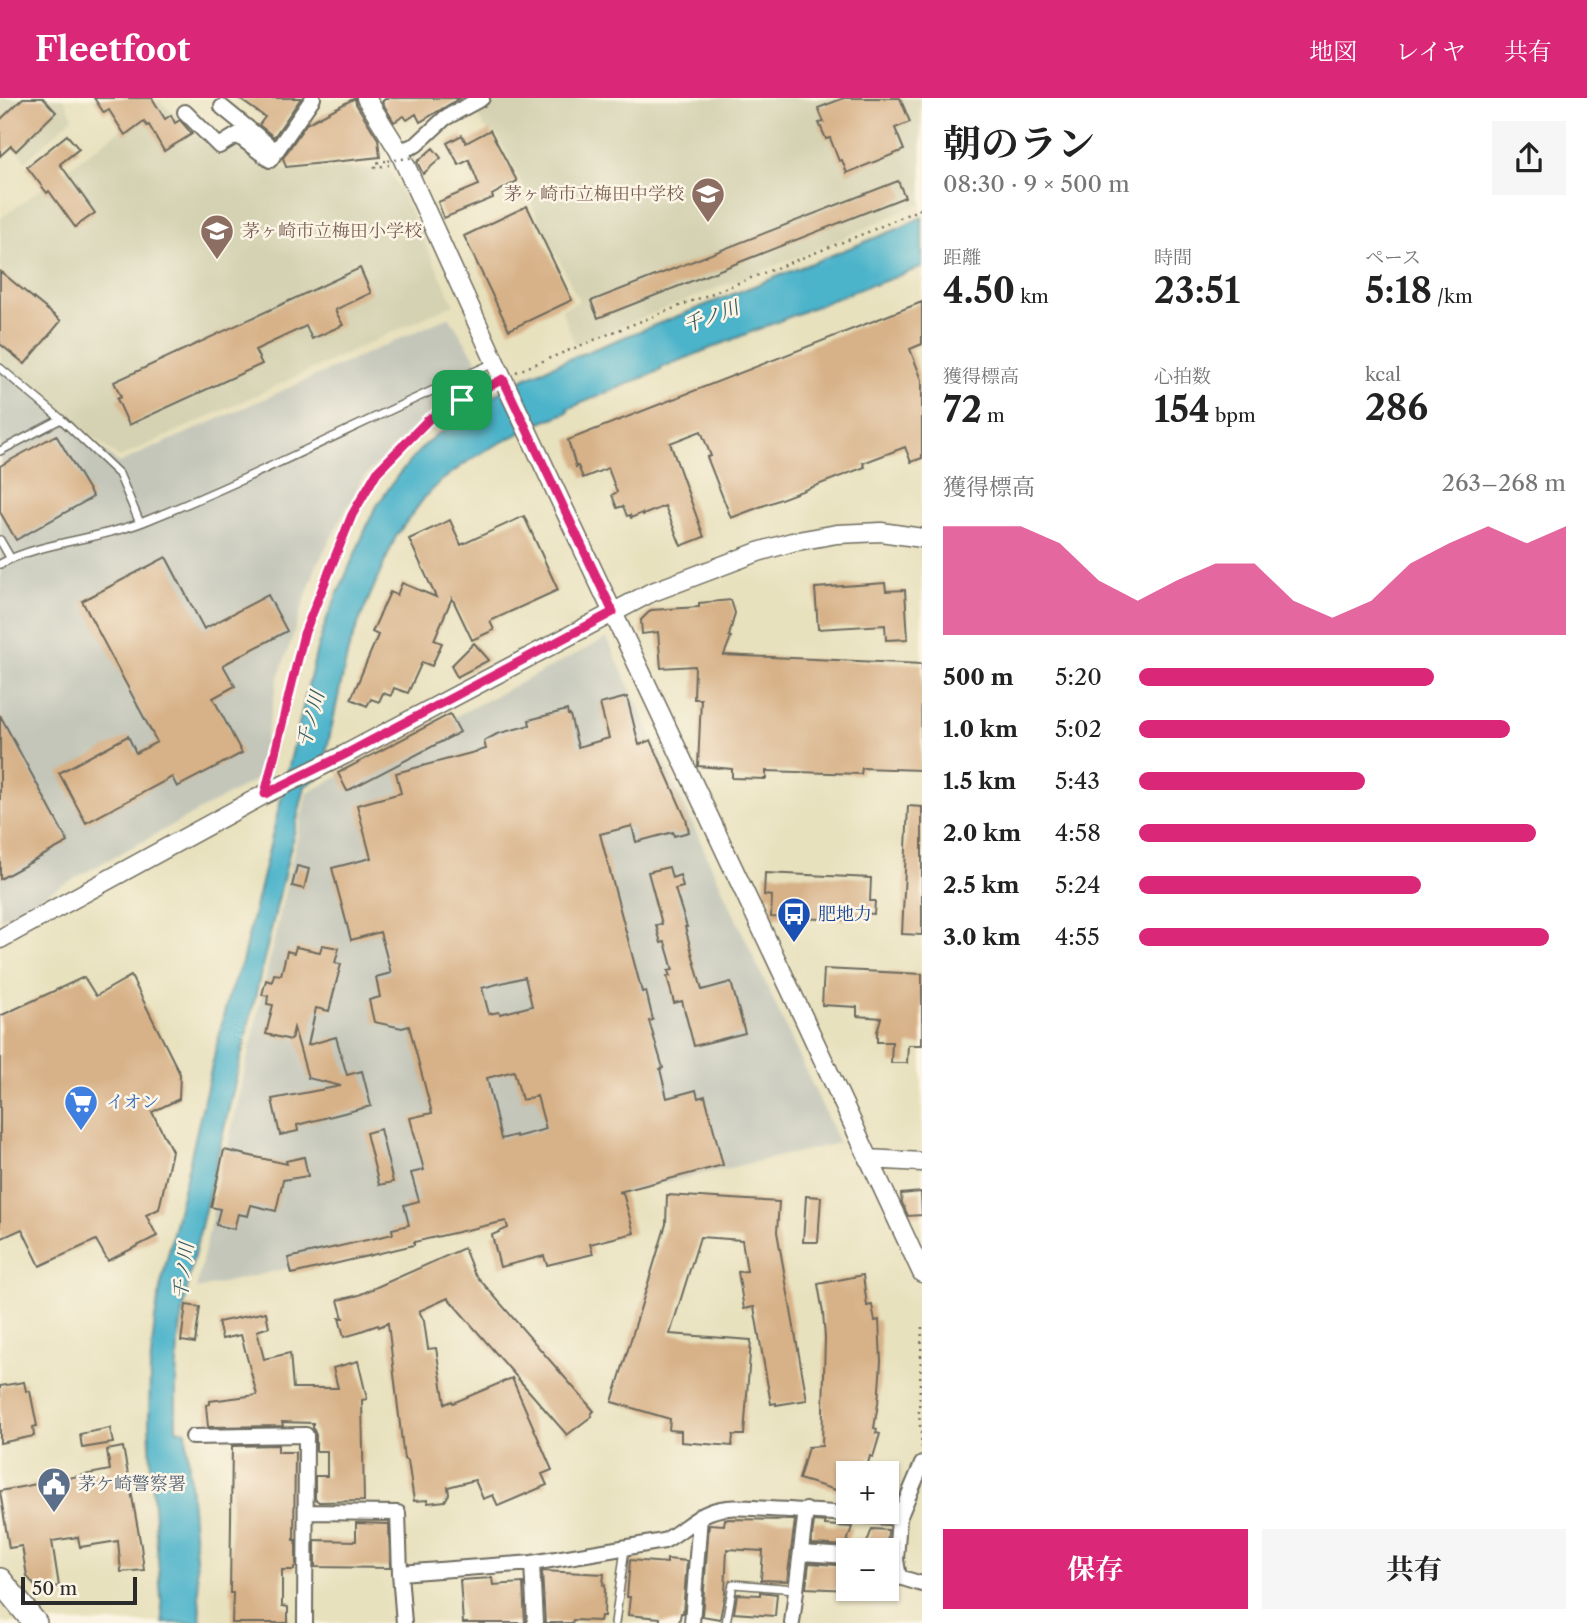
<!DOCTYPE html>
<html lang="ja">
<head>
<meta charset="utf-8">
<style>
	body { margin:0; font-family:"Libre Caslon Text","Noto Serif JP",serif; background:#f6f6f6; color:#222; height:100vh; display:flex; flex-direction:column; font-size:26px; white-space:nowrap }
	* { box-sizing:border-box; margin:0 }
	p { font-size:23px; color:#767676 }
	.icon { flex:none; width:38px; height:38px; fill:none; stroke:currentColor; stroke-width:2; stroke-linecap:round; stroke-linejoin:round }
	.map { position:relative; flex:1; overflow:hidden }
	.drawer { display:flex; flex-direction:column; background:#fff; width:665px }
	.drawer>* { flex:none }
	.tools { position:absolute; left:836px; top:1363px; display:grid; gap:14px }
	.tools a { display:grid; place-items:center; width:63px; height:63px; border-radius:0px; background:#fff; box-shadow:0 2px 5px #0004; font-size:35px }
	.scale { position:absolute; left:21px; bottom:18px; width:116px; box-sizing:border-box; padding-left:7px; border:4px solid #2b2b2b; border-top:0; font-size:19px; line-height:24px; white-space:nowrap; color:#2b2b2b; -webkit-text-stroke:5px #fcf5e5; paint-order:stroke }
	.pin { position:absolute; display:grid; place-items:center; width:60px; height:60px; color:#fff; margin:-30px; border-radius:14px; box-shadow:0 4px 10px #0006 }
	.round { display:grid; place-items:center; flex:none; width:74px; height:74px; border-radius:0px; background:#f6f6f6 }
	.summary { display:flex; align-items:center; justify-content:space-between; height:119px; padding:0 21px }
	h1 { font-size:38px; font-weight:700; line-height:52px }
	.figures { display:grid; grid-template-columns:repeat(3,1fr); gap:10px; height:119px; padding:7px 21px }
	.figures div { display:grid; align-content:center }
	.figures b { font-size:35px; font-weight:700 }
	.figures small { font-size:19px; font-weight:400 }
	.figures p { font-size:19px }
	.chart { height:196px; padding:14px 21px }
	.chart p { display:flex; justify-content:space-between }
	.chart svg { width:100%; height:126px; margin-top:7px; fill:#db2777; opacity:.7 }
	.button { display:flex; gap:14px; margin-top:auto; padding:14px 21px }
	.button a { flex:1; height:80px; border-radius:0px; background:#db2777; color:#fff; font-size:28px; font-weight:700; line-height:80px; text-align:center }
	.button a+a { background:#f6f6f6; color:#222 }
	ul { padding:0 21px; list-style:none; font-size:23px }
	li { display:grid; grid-template-columns:112px 84px 1fr; align-items:center; height:52px }
	li i { height:18px; border-radius:9px; background:#db2777 }
	header { display:flex; align-items:center; gap:42px; box-sizing:border-box; height:98px; padding:0 35px; background:#db2777; color:#fff }
	header strong { font-size:33px }
	nav { display:flex; gap:38px; margin-inline-start:auto; font-size:24px }
	main { display:flex; flex:1; min-height:0 }
	.map>svg:first-child { display:block }
</style>
</head>
<body>
<header>
<strong>Fleetfoot</strong>
<nav><a>地図</a><a>レイヤ</a><a>共有</a></nav>
</header>
<main>
<div class="map">
<svg width="922" height="1525" viewBox="0 0 922 1525">
	<rect width="100%" height="100%" fill="#fcf5e5"/>
	<filter id="ink" filterUnits="userSpaceOnUse"><feTurbulence type="fractalNoise" baseFrequency=".0143" numOctaves="2"/><feDisplacementMap in="SourceGraphic" scale="14" xChannelSelector="R" yChannelSelector="G"/><feConvolveMatrix kernelMatrix="1 2 1 2 8 2 1 2 1" color-interpolation-filters="sRGB"/></filter>
	<filter id="wash" filterUnits="userSpaceOnUse"><feTurbulence type="fractalNoise" baseFrequency=".00686" numOctaves="4" result="noise"/><feDisplacementMap in="SourceGraphic" scale="28" xChannelSelector="R" yChannelSelector="G"/><feGaussianBlur stdDeviation="1.57" result="paint"/><feColorMatrix in="noise" values="0 0 0 0 0 0 0 0 0 0 0 0 0 0 0 0 0 1.4 0 .05"/><feComposite in="paint" operator="in"/></filter>
	<g filter="url(#wash)">
		<rect width="100%" height="100%" fill="#e8e1be"/>
		<path fill="#d4d2b2" d="M0 0H64L73 19 26 63 0 34Z
			M502 0H920L922 105 827 147 575 246 561 211 579 203 498 38 484 29 475 12Z
			M159 3 218 56 232 46H239L267 72 273 64 286 72 389 70 454 206 119 360 0 263V121Z"/>
		<path fill="#c3c6b9" d="M449 219 488 280 427 316 362 381 316 469 278 581 257 681 0 821V268L119 365Z
			M607 540 839 1045 196 1191 307 695Z"/>
		<path fill="#4bb3ca" stroke="#3b6f7a" stroke-width="2" d="M922 119V169L874 187 872 186 661 270V272L567 311 568 314 538 326 488 351 464 366 441 383 425 399 396 438 362 516 348 553 321 678 305 688 189 1179 178 1244 176 1285V1331L186 1333 201 1525H163L151 1370 149 1324 150 1270 155 1221 160 1191 228 899 242 864 316 555 327 520 374 412 398 377 419 353 434 338 450 329 485 302 525 280 559 265 900 130Z"/>
		<g id="blocks">
			<path fill="#d7b187" fill-rule="evenodd" d="M23 0H43L56 14 16 53 11 48 0 58V22Z
				M94 0H152L165 21 171 17 175 25 180 22 192 36 164 53 149 27 147 28 144 23 125 37 109 12 104 15Z
				M238 0H301L274 39 259 27 265 19Z
				M355 0 356 6 378 41 380 59 286 69 283 60 306 26Z
				M386 0H460L420 24 416 16 407 22 404 18 394 24 382 4Z
				M844 0H900L910 24 895 30 904 52 847 75 842 62 839 63 830 40 826 41 819 25 824 24 818 10Z
				M490 32 517 83 492 97 493 100 444 120 438 104 479 87 469 62 459 67 447 45 462 37 466 45Z
				M67 37 79 51 60 66 95 115 75 129 49 93 47 95 27 69Z
				M433 50 441 60 423 76 417 64Z
				M898 83 905 99 598 220 591 203Z
				M527 108 572 202 509 232 464 138Z
				M360 170 371 195 335 212 343 227 312 241 306 228 255 252 262 266 129 327 117 301 121 299 114 284Z
				M0 173 61 223 25 266 0 246Z
				M922 204V246L910 251 922 282V360L911 364 905 349 863 365 865 369 731 420 707 359 711 358 701 333 670 345 704 439 681 448 665 408 643 417 642 415 631 420 630 417 627 418 623 408 617 410 612 397 617 394 608 370 583 380 578 368 576 369 568 342Z
				M56 337 93 399 16 442 0 414V368Z
				M524 418 558 492 490 523 494 532 472 542 452 500 434 542 442 545 432 568 422 564 408 595 394 590 391 598 383 595 379 604 371 601 367 608 351 601 378 537 372 534 390 494 397 497 402 485 436 499 409 441 450 422 461 447Z
				M166 459 204 531 268 497 287 533 223 567 235 588 213 600 242 655 177 689 172 679 86 725 59 675 128 638 136 655 157 644 82 503Z
				M885 485 886 493 905 492 908 541 886 542 885 527 818 531 815 490Z
				M731 502 735 515 729 538 731 539 724 557 922 566 921 672 862 670 861 676 766 673V681L732 680V671L698 668 701 601H694L695 568 661 570 658 534 642 536 641 522 651 512 699 509V505Z
				M474 545 489 562 457 579 451 568Z
				M627 599 639 647 651 642 686 721 689 734 674 738 673 734 636 744 632 728 600 736 642 894 646 893 653 922 649 923 663 970 660 971 667 1000 696 992 698 1000 705 998 723 1067 619 1094 623 1095 634 1135 590 1146 593 1156 547 1167 544 1158 500 1169 492 1137 508 1130 506 1123 414 1144V1147L292 1176 288 1160 393 1136 392 1131 409 1127 404 1107 419 1103 411 1075 424 1072 410 1020 432 1015 409 928 402 930 374 924 369 902 380 899 376 879 391 875 380 834 351 842 332 770 371 760 357 707 401 695 396 675 486 651 484 643 497 636 530 627 529 622 567 612 568 617H570L578 649 609 640 600 606ZM525 879 532 908 500 916 499 914 489 916 482 890ZM514 973 522 1002 537 998 546 1031 516 1039V1037L501 1041 487 980Z
				M450 616 460 634 347 693 338 675Z
				M0 617 68 744 0 781Z
				M908 708 922 709V837L902 836Z
				M297 768 309 771 304 791 292 788Z
				M669 769 672 780 680 777 683 789 675 791 687 829H685L702 892 731 884 745 935 694 948 682 903 674 905 667 878H670L668 873 673 872 665 844 661 845 656 827 662 826 648 774Z
				M765 775 871 780 870 803H875L874 816 860 815V820L846 819V822L771 819 772 798 764 797Z
				M322 847 339 850 335 865 341 866 329 913 316 910 308 947 336 939 347 977 362 973 371 1008 297 1027 298 1033 280 1037 272 1001 341 988 308 980 294 930 291 942 266 936 273 907 267 906 268 898 262 897 266 882 272 884 274 876 281 877 287 853 294 855 296 849 320 854Z
				M824 871 922 876V947H908L907 965H891L892 944H877V934L881 920 857 918V909L822 907Z
				M131 878 180 976 179 1001 152 1014 172 1053 159 1111 146 1117 157 1138 108 1163 96 1142 40 1168 22 1131 0 1141V918L84 879 96 898Z
				M380 1031 393 1084 379 1087 366 1035Z
				M224 1052 287 1066 286 1063 304 1059 308 1078 283 1082 276 1113 251 1107 248 1118 238 1116 234 1131 216 1127 220 1111 211 1109Z
				M921 1094 922 1117 908 1118 902 1105 901 1096Z
				M667 1097 779 1104 777 1134 807 1302 776 1307V1305L771 1306 754 1209 744 1211 738 1174 747 1173 742 1142 700 1139 670 1236 751 1242 744 1337H733L732 1348 681 1344V1333L669 1332 670 1321 612 1304 666 1126Z
				M806 1098 821 1099 818 1144H803Z
				M464 1150 474 1175 594 1313 591 1316 592 1318 567 1337 448 1200 419 1213 424 1223 428 1251 436 1250 445 1306 452 1303 453 1305 512 1280 552 1372 542 1376 547 1387 498 1408 493 1397 483 1401 475 1382 448 1389 449 1396 445 1403 428 1405V1402L414 1403 408 1363 404 1361 388 1225 379 1229 378 1227 358 1234V1235L344 1239 339 1220H343L338 1202 359 1197Z
				M863 1177 867 1208 872 1207 875 1223 879 1222 881 1263 878 1306 874 1330 877 1331 876 1335 880 1336 873 1359 870 1358 865 1376H849V1396L799 1381 808 1349 822 1348 825 1240 823 1215 818 1186Z
				M186 1207 200 1209 195 1245 181 1243Z
				M266 1214 269 1229 257 1233 264 1261 290 1255 293 1290H338L333 1270 358 1263 367 1301 362 1302 364 1403 319 1404 315 1401V1378H327V1353H316V1337L313 1330V1325L282 1324 283 1328 208 1329 206 1307 210 1306V1303L257 1297 241 1237 222 1241 218 1224Z
				M24 1284 26 1293H30L37 1328 33 1329 34 1338 0 1345V1288Z
				M110 1330 113 1345 82 1350 80 1336Z
				M278 1347V1354H295L294 1442H296V1469H294V1472H282V1508L288 1509V1525H232L233 1495H230L232 1348Z
				M123 1349 141 1448 144 1472 121 1474 118 1443 80 1449 78 1439 52 1443 59 1488 38 1492 27 1478 22 1448 9 1450 0 1393 110 1372 107 1352Z
				M725 1421 795 1422 787 1483 761 1482 763 1453 727 1451 725 1495 720 1521 702 1518 709 1426 724 1427Z
				M814 1423 825 1424V1427L852 1429 847 1444 849 1448 811 1446Z
				M356 1425 389 1426 390 1470 315 1469V1442L356 1443Z
				M872 1431 888 1432 887 1452H864Z
				M667 1461 687 1463 683 1515H681L679 1525H660V1520L628 1517 630 1499H627L630 1462 667 1465Z
				M809 1465 849 1468V1492L806 1490Z
				M542 1473 604 1476 603 1487H605L604 1518H601L600 1523 573 1522 572 1525H545Z
				M492 1480 493 1487 523 1485 525 1525H463L460 1482Z
				M760 1494 777 1496 775 1518 734 1515 737 1496 760 1497Z"/>
		</g>
	</g>
	<g filter="url(#ink)">
		<use href="#blocks" fill-opacity="0" stroke="#6d6b5e" stroke-width="2"/>
		<g fill="none" stroke-linecap="round" stroke-linejoin="round">
			<g stroke="#6d6b5e" stroke-width="10">
				<path id="service" d="M0 270 61 321 119 376 140 425
					M0 353 61 321
					M0 442 11 461
					M0 466C44 443 97 442 143 424 263 376 376 316 494 265
					M615 1525 625 1450
					M726 1525 733 1486 796 1491"/>
			</g>
			<g stroke="#6d6b5e" stroke-width="18">
				<path id="minor" d="M222 9 276 53
					M185 14 219 48 237 37 270 62 313 0
					M399 53 416 47 445 20 482 0
					M193 1339 306 1337 305 1525
					M922 1366 899 1420 896 1462 899 1479 922 1486
					M306 1414 398 1415 400 1475
					M801 1455 849 1458
					M532 1465 535 1525
					M404 1525 400 1475 532 1465 664 1443C680 1435 693 1420 710 1414 728 1407 750 1410 769 1411 813 1413 856 1417 899 1420
					M692 1525 700 1418
					M792 1525 806 1412"/>
			</g>
			<g stroke="#6d6b5e" stroke-width="21">
				<path id="tertiary" d="M366 0 399 53 495 264 806 925 922 1175
					M0 841 265 696 344 657 650 495 758 454 792 444 837 436 881 434 922 440
					M868 1061 922 1064"/>
			</g>
			<g stroke="#6d6b5e" stroke-width="26">
				<path id="primary" d="M0 1482 35 1525"/>
			</g>
			<path stroke="#6d6b5e" stroke-width="2.5" stroke-dasharray="2 5" stroke-linecap="butt" d="M386 63 375 65V69L389 67
				M516 274 616 233 868 134 922 110
				M271 674 304 536 352 417 377 374 429 321 488 288
				M922 1229 919 1314 922 1350"/>
			<use href="#service" stroke="#fff" stroke-width="7"/>
			<use href="#minor" stroke="#fff" stroke-width="14"/>
			<use href="#tertiary" stroke="#fff" stroke-width="18"/>
			<use href="#primary" stroke="#fff" stroke-width="23"/>
			<path stroke="#6d6b5e" stroke-width="2.5" stroke-dasharray="2 5" stroke-linecap="butt" d="M388 63 416 59"/>
		</g>
	</g>
	<g fill="none" stroke-linecap="round" stroke-linejoin="round" filter="url(#ink)">
		<g stroke="#fff" stroke-width="14">
			<path id="route" d="M503 281 613 514 344 657 265 696 304 536 352 417 377 374 429 321Z"/>
		</g>
		<use href="#route" stroke="#db2777" stroke-width="9"/>
	</g>
	<defs>
		<g id="school-pin" transform="scale(1.75)"><path d="M0 17L-7.5 6A9.5 9.5 0 1 1 7.5 6Z" fill="#8d6e63" stroke="#fcf5e5"/><path d="M0-5L7-2L0 1L-7-2ZM-4 1L0 2.5L4 1V4Q0 6-4 4Z" fill="#fff"/></g>
		<g id="bus-pin" transform="scale(1.75)"><path d="M0 17L-7.5 6A9.5 9.5 0 1 1 7.5 6Z" fill="#1a4fb4" stroke="#fcf5e5"/><path d="M-5-6H5V4H4V6H2V4H-2V6H-4V4H-5ZM-3.5-4V0h7V-4ZM-3.5 1.2v1.5H-2V1.2ZM2 1.2v1.5H3.5V1.2Z" fill="#fff"/></g>
		<g id="supermarket-pin" transform="scale(1.75)"><path d="M0 17L-7.5 6A9.5 9.5 0 1 1 7.5 6Z" fill="#3f7fe0" stroke="#fcf5e5"/><path d="M-6-5.5h2.5l.6 2H6L4.5 2H-2.5L-4.4-4H-6ZM-1.5 3.2a1.3 1.3 0 1 0 .1 0ZM3 3.2a1.3 1.3 0 1 0 .1 0Z" fill="#fff"/></g>
		<g id="civic-pin" transform="scale(1.75)"><path d="M0 17L-7.5 6A9.5 9.5 0 1 1 7.5 6Z" fill="#5c6f8a" stroke="#fcf5e5"/><path d="M-.6-6.5H3V-4.5H.6V-3L4-1V1h2V6H-6V1h2V-1L-.6-3ZM-1.2 2.5V6h2.4V2.5Z" fill="#fff"/></g>
	</defs>
	<g fill-rule="evenodd">
		<use href="#school-pin" x="708" y="96"/>
		<use href="#school-pin" x="217" y="133"/>
		<use href="#bus-pin" x="794" y="816"/>
		<use href="#supermarket-pin" x="81" y="1004"/>
		<use href="#civic-pin" x="54" y="1386"/>
	</g>
	<g text-anchor="middle" stroke-width="5" stroke-linejoin="round" paint-order="stroke">
		<g font-size="18" fill="#785e54" stroke="#fcf5e5" text-anchor="end">
			<text x="684" y="102">茅ヶ崎市立梅田中学校</text>
			<text x="242" y="139" text-anchor="start">茅ヶ崎市立梅田小学校</text>
		</g>
		<g font-size="18" fill="#164399" stroke="#fcf5e5" text-anchor="start">
			<text x="818" y="822">肥地力</text>
		</g>
		<g font-size="18" fill="#366cbe" stroke="#fcf5e5" text-anchor="start">
			<text x="106" y="1010">イオン</text>
		</g>
		<g font-size="18" fill="#4e5e75" stroke="#fcf5e5" text-anchor="start">
			<text x="78" y="1392">茅ケ崎警察署</text>
		</g>
		<g font-size="19" font-style="italic" fill="#365b63" stroke="#fcf5e5">
			<text transform="translate(711 218) rotate(-20)" y="7">千ノ川</text>
			<text transform="translate(310 621) rotate(-75)" y="7">千ノ川</text>
			<text transform="translate(183 1173) rotate(-83)" y="7">千ノ川</text>
		</g>
	</g>
</svg>
<div class="tools">
<a>+</a>
<a>−</a>
</div>
<div class="scale">50 m</div>
<div class="pin" style="left:462px;top:302px;background:#1e9e55"><svg class="icon" aria-label="arrive" viewBox="0 0 24 24"><path d="M6 21V4h12l-3 4 3 4H6"/></svg></div>
</div>
<section class="drawer">
<div class="summary"><div><h1>朝のラン</h1><p>08:30 · 9 × 500 m</p></div><a class="round"><svg class="icon" aria-label="share" viewBox="0 0 24 24"><path d="M12 15V3M7 8l5-5 5 5M5 13v7h14v-7"/></svg></a></div>
<div class="figures">
<div><p>距離</p><b>4.50<small> km</small></b></div>
<div><p>時間</p><b>23:51</b></div>
<div><p>ペース</p><b>5:18<small> /km</small></b></div>
</div>
<div class="figures">
<div><p>獲得標高</p><b>72<small> m</small></b></div>
<div><p>心拍数</p><b>154<small> bpm</small></b></div>
<div><p>kcal</p><b>286</b></div>
</div>
<div class="chart"><p><span>獲得標高</span>263–268 m</p>
<svg viewBox="0 0 160 44" preserveAspectRatio="none"><path d="M0 44V6L10 6L20 6L30 12L40 25L50 32L60 25L70 19L80 19L90 32L100 38L110 32L120 19L130 12L140 6L150 12L160 6V44z"/></svg>
</div>
<ul>
<li><b>500 m</b>5:20<i style="width:69%"></i></li>
<li><b>1.0 km</b>5:02<i style="width:87%"></i></li>
<li><b>1.5 km</b>5:43<i style="width:53%"></i></li>
<li><b>2.0 km</b>4:58<i style="width:93%"></i></li>
<li><b>2.5 km</b>5:24<i style="width:66%"></i></li>
<li><b>3.0 km</b>4:55<i style="width:96%"></i></li>
</ul>
<div class="button"><a>保存</a><a>共有</a></div>
</section>
</main>
</body>
</html>
